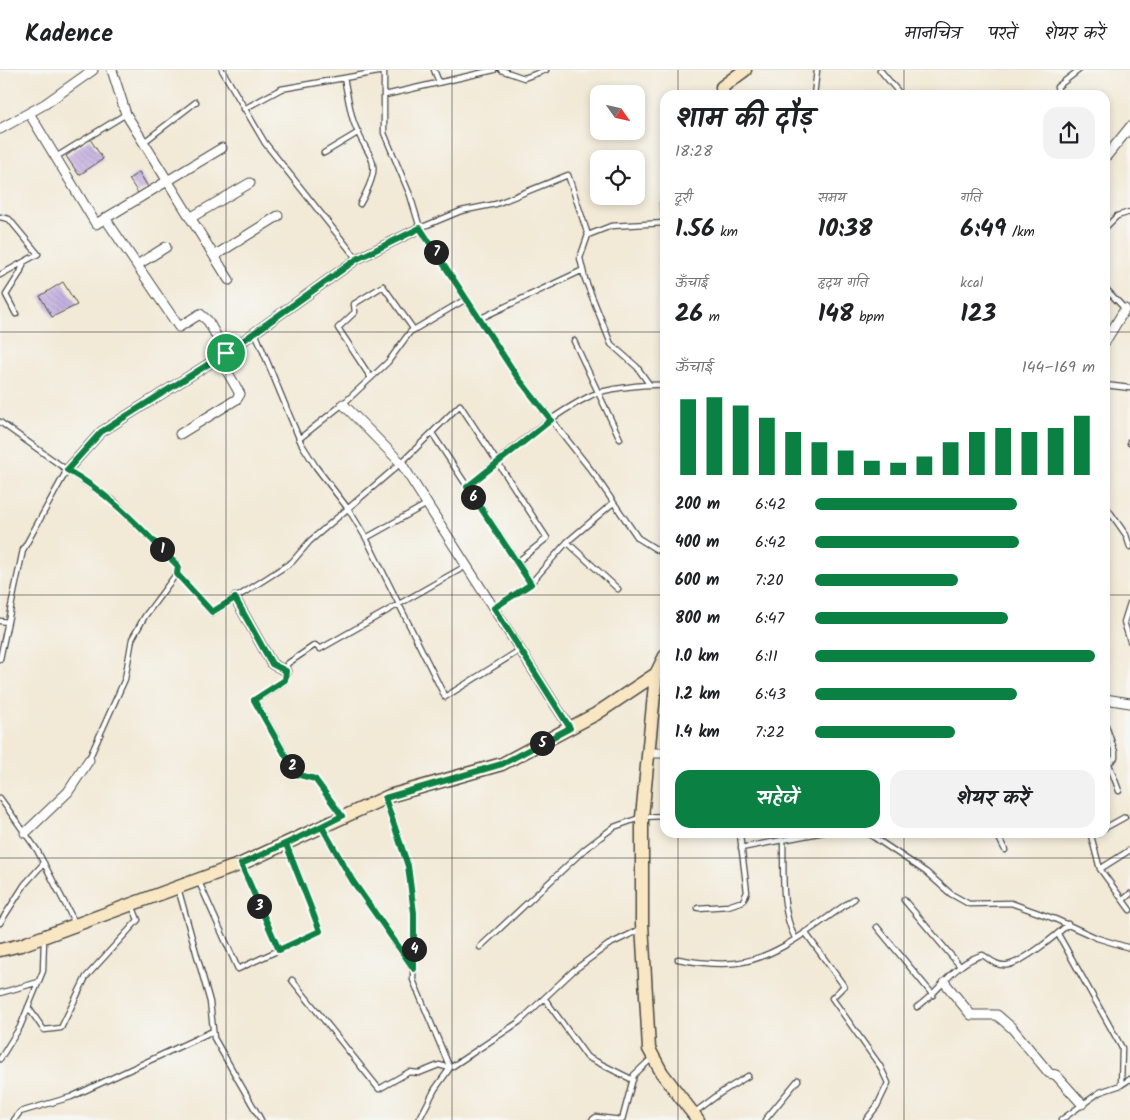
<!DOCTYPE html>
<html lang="hi">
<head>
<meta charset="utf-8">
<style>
	body { margin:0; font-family:Kalam,"Playpen Sans Deva",sans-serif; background:#f2f2f2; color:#202124; height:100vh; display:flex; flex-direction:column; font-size:19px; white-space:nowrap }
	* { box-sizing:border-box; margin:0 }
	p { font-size:16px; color:#757577 }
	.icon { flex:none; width:28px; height:28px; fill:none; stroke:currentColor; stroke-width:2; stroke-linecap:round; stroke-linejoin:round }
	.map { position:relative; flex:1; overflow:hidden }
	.drawer { position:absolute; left:660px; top:20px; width:450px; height:748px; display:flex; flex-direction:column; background:#fff; border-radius:15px; box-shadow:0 2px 8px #0003 }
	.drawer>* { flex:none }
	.needle { width:32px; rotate:124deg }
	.buttons { position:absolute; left:590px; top:15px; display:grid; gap:10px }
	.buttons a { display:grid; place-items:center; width:55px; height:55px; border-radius:10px; background:#fff; box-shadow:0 2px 8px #0003; font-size:25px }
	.pin { position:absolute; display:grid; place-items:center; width:42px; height:42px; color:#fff; margin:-21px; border:2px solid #fff; border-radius:50%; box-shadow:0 1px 5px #0007 }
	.km { position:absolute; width:25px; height:25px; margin:-12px; border-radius:50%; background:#222; color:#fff; font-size:14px; line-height:25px; text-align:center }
	.round { display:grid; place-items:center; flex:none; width:52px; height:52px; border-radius:15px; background:#f2f2f2 }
	.overview { display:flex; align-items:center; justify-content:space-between; height:85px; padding:0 15px }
	h1 { font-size:28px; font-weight:600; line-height:38px }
	.metrics { display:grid; grid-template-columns:repeat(3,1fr); gap:8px; height:85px; padding:5px 15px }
	.metrics div { display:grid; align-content:center }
	.metrics b { font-size:25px; font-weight:600 }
	.metrics small { font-size:14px; font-weight:400 }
	.metrics p { font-size:14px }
	.chart { height:140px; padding:10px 15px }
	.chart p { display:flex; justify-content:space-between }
	.chart svg { width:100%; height:90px; margin-top:5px; stroke:#0b8043; stroke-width:6 }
	.cta { display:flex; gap:10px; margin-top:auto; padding:10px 15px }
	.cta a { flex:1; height:58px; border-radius:15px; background:#0b8043; color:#fff; font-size:20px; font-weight:600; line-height:58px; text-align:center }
	.cta a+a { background:#f2f2f2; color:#202124 }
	ul { padding:0 15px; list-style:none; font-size:16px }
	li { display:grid; grid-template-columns:80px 60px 1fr; align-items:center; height:38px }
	li i { height:12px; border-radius:6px; background:#0b8043 }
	header { display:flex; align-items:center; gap:30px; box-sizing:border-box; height:70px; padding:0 25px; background:#fff; border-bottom:1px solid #e0e0e0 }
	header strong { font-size:24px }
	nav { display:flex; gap:28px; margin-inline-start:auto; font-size:18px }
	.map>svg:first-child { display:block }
</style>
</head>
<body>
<header>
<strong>Kadence</strong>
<nav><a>मानचित्र</a><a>परतें</a><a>शेयर करें</a></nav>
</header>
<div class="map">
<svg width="1130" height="1050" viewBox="0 0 1130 1050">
	<defs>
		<pattern id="building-back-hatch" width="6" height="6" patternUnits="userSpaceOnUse" patternTransform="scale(1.25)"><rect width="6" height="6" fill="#c6b2e1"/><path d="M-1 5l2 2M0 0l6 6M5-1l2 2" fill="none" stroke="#aa99c1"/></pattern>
	</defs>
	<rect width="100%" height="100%" fill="#f6f6f2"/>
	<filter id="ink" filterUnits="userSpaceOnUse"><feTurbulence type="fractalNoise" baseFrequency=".02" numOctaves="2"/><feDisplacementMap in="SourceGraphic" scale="10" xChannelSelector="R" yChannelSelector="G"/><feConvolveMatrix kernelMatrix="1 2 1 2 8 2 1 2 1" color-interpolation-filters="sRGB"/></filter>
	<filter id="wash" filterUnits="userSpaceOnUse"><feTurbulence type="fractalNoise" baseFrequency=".0096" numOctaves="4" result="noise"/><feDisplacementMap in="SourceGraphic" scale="20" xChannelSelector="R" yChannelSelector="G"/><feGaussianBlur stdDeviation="1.12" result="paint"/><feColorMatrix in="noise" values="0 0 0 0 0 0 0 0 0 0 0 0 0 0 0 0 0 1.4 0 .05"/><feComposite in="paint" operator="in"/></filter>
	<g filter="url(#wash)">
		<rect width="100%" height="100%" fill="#f2e9d6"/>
		<g id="blocks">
			<path fill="url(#building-back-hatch)" d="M90 69 103 89 79 105 66 86Z
				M139 102 148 117 138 123 129 109Z
				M660 132H665V151H662Z
				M63 212 77 235 52 247 40 226Z"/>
		</g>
	</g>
	<g filter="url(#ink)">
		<use href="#blocks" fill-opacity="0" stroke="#494845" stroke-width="1"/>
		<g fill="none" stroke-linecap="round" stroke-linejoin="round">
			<g stroke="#494845" stroke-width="7">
				<path id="lane" d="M222 0 265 73 357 189
					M384 0V63L410 125 420 158 516 305 594 404 638 468 659 481H665
					M434 0 439 12
					M501 0 524 8 546 0
					M880 0 901 25
					M344 8C347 22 349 36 353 50 367 92 387 86 360 134
					M385 25 494 0
					M814 25 817 0
					M1060 25 1057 17 1079 0
					M244 39 281 19 384 1
					M144 72 196 32
					M324 83 359 62
					M56 87 126 44
					M0 147 9 149 38 184 0 205
					M420 158 461 141 496 134 568 105 588 165
					M1105 158 1117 146 1130 142
					M1105 218 1125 239
					M16 244 6 225 20 203 24 192
					M479 249 583 200
					M255 262 301 373 316 397 349 440 366 468 445 627 520 580
					M574 271 620 369
					M371 308 338 258 355 242 354 234 383 216 414 260
					M649 314 637 297 611 274 585 209 580 188 588 165 611 156 665 153
					M1105 315 1130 318
					M0 352 67 400 115 432 178 496 177 503 212 543 292 492 310 471 401 393 460 335 547 468 516 493
					M432 363 531 513 494 538
					M299 369 343 334 388 292 410 262 466 229
					M1130 371V373
					M467 417C506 385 545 348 590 326 605 318 648 314 665 315
					M1105 435 1126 465 1130 477
					M366 468 427 434
					M567 472 618 519
					M531 513 567 472 613 433
					M1130 533 1124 552 1130 571
					M0 551 8 552
					M0 589 23 480 67 400
					M1105 653 1115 682V688L1105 696
					M89 689 125 609 132 569 145 546 177 503
					M1109 694 1119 721
					M0 728 37 780 75 853
					M385 729 408 796 414 843 413 910 450 998
					M341 745 315 709 297 704 255 630 285 611 287 594 315 575 320 579 466 496
					M322 758 352 810 413 898
					M1105 758 1125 747
					M866 762 926 802 951 824 969 834 1011 833 1055 849 1097 868 1130 878
					M996 762 1005 780
					M1040 762V764
					M1090 762 1100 799 1130 840
					M783 770C784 803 780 838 795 868
					M741 778 824 762
					M241 794 279 880
					M1100 799 1130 780
					M199 812 238 899 320 861 287 775
					M178 818 210 932 214 968 261 1050
					M904 830 960 896
					M1123 830 1130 824
					M698 838 728 836 743 831 747 822 740 765 735 762
					M0 853 25 814 44 793
					M877 857 933 925
					M805 862 844 916 832 928 880 996 888 1013 877 1036 866 1050
					M1058 864 1122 978 1121 1015
					M480 877 585 779 614 757 642 747 665 746
					M678 889C698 893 716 895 736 893 779 888 819 852 854 829
					M292 910 379 1019 409 1002 419 1003 439 995 450 998
					M0 923 39 912
					M545 929 587 987 633 1010
					M28 937 44 960 61 958 86 907 138 850 132 835
					M917 937C941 921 954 892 983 885 990 890 998 897 1008 895 1023 892 1056 866 1068 854
					M0 989 20 957 43 901 44 868
					M695 1042 722 1022 748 1006
					M14 1050 20 1042 71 1027 213 961
					M419 1050 435 1019 450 998 519 952 573 901 608 875 641 859
					M592 1050 596 1047 621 1050
					M622 1050 634 1005 652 988
					M765 1050 798 1010
					M1061 1050 1100 1022 1121 1015 1130 1009"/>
			</g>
			<g stroke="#494845" stroke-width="11">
				<path id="street" d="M112 0 126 44 229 210
					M29 43 96 154 222 78
					M0 59 45 34 93 0
					M1105 88 1130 57
					M105 148 179 257 200 244 208 251 226 283
					M190 148 250 113
					M214 186 278 146
					M137 195 166 177
					M1105 272 1125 239
					M343 334 401 393 570 658
					M180 364 237 329 240 324 219 287
					M67 400 101 362 226 283 357 189 420 158
					M235 528 272 594 286 601
					M1105 629 1130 633
					M648 683H665
					M25 763 68 722 89 690
					M945 913 971 945H997L1012 958 1049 1003 1056 1005 1082 1034"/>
			</g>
			<g stroke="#494845" stroke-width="15">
				<path id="secondary" d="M723 25 722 17 745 0
					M665 586 656 604 642 747V853L649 979 662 1003 698 1050
					M0 880 21 875 241 794 389 726 502 694 596 644 656 604"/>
			</g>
			<use href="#lane" stroke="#fff" stroke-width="4.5"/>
			<use href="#street" stroke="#fff" stroke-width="9"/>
			<use href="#secondary" stroke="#f9e7c3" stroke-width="12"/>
		</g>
	</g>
	<g fill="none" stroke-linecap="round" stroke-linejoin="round" filter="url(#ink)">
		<g stroke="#fff" stroke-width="10">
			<path id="route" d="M226 283 101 362 67 400C112 425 142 460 178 496L177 504 212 542 235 528 272 594 286 601 285 610 254 630 296 704 315 709 342 746 286 774 320 861 279 880 241 794 322 757 352 810 414 899V843L408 796 385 728 502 694 570 658 494 538 531 514 467 417 551 350 516 305 420 158 357 189 226 283"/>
		</g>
		<use href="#route" stroke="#0b8043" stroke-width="6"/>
	</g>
	<path fill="none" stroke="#2b2b2b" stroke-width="1" stroke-opacity="0.55" d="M226 0V1050M452 0V1050M678 0V25M904 0V25M0 262H665M1105 262H1130M0 525H665M1105 525H1130M678 762V1050M904 762V1050M0 788H1130"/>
</svg>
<div class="buttons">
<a><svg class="needle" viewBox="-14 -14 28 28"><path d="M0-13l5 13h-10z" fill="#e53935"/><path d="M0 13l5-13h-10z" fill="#757577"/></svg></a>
<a><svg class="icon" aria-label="locate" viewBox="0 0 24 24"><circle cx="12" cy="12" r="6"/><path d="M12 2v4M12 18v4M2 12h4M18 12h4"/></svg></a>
</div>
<div class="pin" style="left:226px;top:283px;background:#1e9e55"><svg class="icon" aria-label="arrive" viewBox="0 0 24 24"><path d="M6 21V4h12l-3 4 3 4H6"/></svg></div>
<b class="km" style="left:162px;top:479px">1</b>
<b class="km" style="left:292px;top:696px">2</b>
<b class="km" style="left:259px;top:836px">3</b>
<b class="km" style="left:414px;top:879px">4</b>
<b class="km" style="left:542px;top:673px">5</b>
<b class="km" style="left:473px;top:427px">6</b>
<b class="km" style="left:436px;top:182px">7</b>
<section class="drawer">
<div class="overview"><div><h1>शाम की दौड़</h1><p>18:28</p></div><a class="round"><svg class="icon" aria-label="share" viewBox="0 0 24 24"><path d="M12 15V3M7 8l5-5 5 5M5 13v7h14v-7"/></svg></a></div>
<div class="metrics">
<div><p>दूरी</p><b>1.56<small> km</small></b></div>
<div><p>समय</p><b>10:38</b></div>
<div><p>गति</p><b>6:49<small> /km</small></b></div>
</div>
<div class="metrics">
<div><p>ऊँचाई</p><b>26<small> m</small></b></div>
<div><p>हृदय गति</p><b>148<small> bpm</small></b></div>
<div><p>kcal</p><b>123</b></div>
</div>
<div class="chart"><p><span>ऊँचाई</span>144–169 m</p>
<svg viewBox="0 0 160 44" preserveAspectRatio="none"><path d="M5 44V7M15 44V6M25 44V10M35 44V16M45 44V23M55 44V28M65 44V32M75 44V37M85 44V38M95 44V35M105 44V28M115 44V23M125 44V21M135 44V23M145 44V21M155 44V15"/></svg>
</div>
<ul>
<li><b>200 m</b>6:42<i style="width:72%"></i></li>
<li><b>400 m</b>6:42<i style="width:73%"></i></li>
<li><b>600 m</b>7:20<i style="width:51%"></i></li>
<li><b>800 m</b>6:47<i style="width:69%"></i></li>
<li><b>1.0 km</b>6:11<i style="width:100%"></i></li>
<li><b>1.2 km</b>6:43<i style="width:72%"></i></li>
<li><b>1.4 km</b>7:22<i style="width:50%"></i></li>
</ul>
<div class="cta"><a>सहेजें</a><a>शेयर करें</a></div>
</section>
</div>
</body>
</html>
